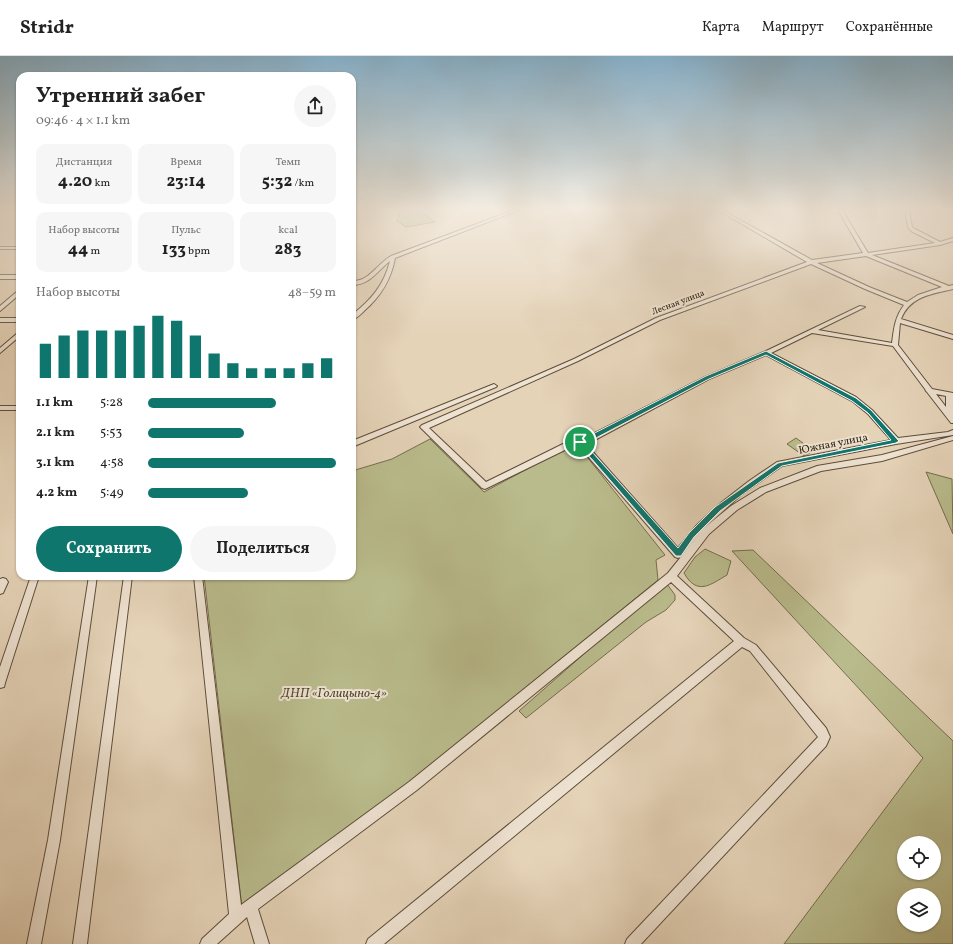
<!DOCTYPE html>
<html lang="ru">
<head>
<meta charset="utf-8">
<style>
	body { margin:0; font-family:Vollkorn,serif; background:#f6f6f6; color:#222; height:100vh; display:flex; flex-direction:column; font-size:15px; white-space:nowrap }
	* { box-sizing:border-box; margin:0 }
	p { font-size:13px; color:#767676 }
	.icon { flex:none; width:22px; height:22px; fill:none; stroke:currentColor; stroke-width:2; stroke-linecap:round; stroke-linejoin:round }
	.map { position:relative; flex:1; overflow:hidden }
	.sheet { position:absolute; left:16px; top:16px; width:340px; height:508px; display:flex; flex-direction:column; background:#fff; border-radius:12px; box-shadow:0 1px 3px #0004 }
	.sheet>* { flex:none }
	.fabs { position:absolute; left:897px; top:780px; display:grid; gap:8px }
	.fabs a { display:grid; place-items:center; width:44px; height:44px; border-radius:50%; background:#fff; box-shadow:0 1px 3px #0004; font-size:20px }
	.pin { position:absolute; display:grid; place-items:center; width:34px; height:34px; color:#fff; margin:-17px; border:2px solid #fff; border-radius:50%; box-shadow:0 1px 4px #0007 }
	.round { display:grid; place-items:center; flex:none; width:42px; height:42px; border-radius:21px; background:#f6f6f6 }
	.head { display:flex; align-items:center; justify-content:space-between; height:68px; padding:0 20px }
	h1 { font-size:22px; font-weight:700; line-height:30px }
	.stats { display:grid; grid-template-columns:repeat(3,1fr); gap:6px; height:68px; padding:4px 20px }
	.stats div { display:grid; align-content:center; border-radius:10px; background:#f6f6f6; text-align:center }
	.stats b { font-size:17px; font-weight:700 }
	.stats small { font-size:11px; font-weight:400 }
	.stats p { font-size:11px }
	.chart { height:112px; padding:8px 20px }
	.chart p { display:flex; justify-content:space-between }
	.chart svg { width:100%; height:72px; margin-top:4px; stroke:#0f766e; stroke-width:6 }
	.action { display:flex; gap:8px; margin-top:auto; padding:8px 20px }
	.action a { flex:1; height:46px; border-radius:24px; background:#0f766e; color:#fff; font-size:16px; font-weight:700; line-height:46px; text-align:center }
	.action a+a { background:#f6f6f6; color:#222 }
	ul { padding:0 20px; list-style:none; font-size:13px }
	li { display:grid; grid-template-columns:64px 48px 1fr; align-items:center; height:30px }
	li i { height:10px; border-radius:5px; background:#0f766e }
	header { display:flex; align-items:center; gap:24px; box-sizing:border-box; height:56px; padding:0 20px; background:#fff; border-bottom:1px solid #e0e0e0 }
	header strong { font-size:19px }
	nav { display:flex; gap:22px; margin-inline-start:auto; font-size:14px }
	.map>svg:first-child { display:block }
</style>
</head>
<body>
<header>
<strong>Stridr</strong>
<nav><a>Карта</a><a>Маршрут</a><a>Сохранённые</a></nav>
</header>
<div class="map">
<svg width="953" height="888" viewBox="0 0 953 888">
	<rect width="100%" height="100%" fill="#e5d3b8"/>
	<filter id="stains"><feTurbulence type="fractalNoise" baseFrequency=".005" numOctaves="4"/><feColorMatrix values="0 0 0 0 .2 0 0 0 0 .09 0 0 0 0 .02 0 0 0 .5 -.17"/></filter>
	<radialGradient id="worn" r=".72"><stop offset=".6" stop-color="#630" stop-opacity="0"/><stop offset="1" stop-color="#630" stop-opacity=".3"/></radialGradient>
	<path fill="#b9bb8c" stroke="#756e4e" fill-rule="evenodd" d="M400 154H418L435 166 406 171 397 165Z
		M796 382 814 395 804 400 787 388Z
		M430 383 484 436 576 387 665 499 656 504 658 524 243 861 204 520H352V415L392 403Z
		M926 416 952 423 953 478Z
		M705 493 731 505 727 519C710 529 697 540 684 517L695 501Z
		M753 494 953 685V888H784L923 702 732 495ZM904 787H934V817H904ZM904 839H934V869H904Z
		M667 528 675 539V544L666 554 646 566 526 662 519 655 617 569Z"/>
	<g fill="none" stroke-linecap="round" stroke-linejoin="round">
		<g stroke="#5e4e3b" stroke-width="2">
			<path id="minor" d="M514 154H519L395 202C391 224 381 240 364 255 361 258 357 262 352 264V259C371 244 384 229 390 205 377 215 370 229 352 229V225C369 226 377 208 391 200Z
				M718 154H722L812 204 863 197 838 154H842L868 197 935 187 911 175 908 171 905 154H909L912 171 915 173 940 186 953 182V185L940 189 872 199 949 230 953 229V233C932 238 910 240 901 263L953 279V283L900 267 898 289 932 333 953 337V367H951L927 336 926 335 925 333 893 290 812 277 771 297 856 341 872 354 898 382 948 376 953 374V379L896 388 782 410 741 439 704 472 731 450 760 432 817 410 882 399 953 380V384L882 405 821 415 766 436 737 454 709 478 677 520 744 582 756 589 826 672 830 681 826 690 641 888H625L627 883 818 681 750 595 742 591 384 888H366L368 883 734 585 671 526 417 734 258 853 269 888H255L247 861 217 888H200L202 883 229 858 194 520H202L241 849 409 726 668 517 701 476 681 501 678 502 675 501 578 389 569 392 485 433 482 432 420 371 422 369 574 303 656 262 807 206ZM866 200 942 231 918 239 907 246 869 231 817 207ZM811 208 865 233 904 249C895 261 894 272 892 287L818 274 865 251 860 250 764 296 705 321 587 381 563 388 486 426 429 372 578 305 660 264ZM766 299 852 345 868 358 891 384 777 406 749 425 722 446 697 469 678 492 585 387 593 385 709 323ZM936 338 946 340V351Z
				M0 191H20V193H0Z
				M0 219H20V223H0Z
				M20 233V238L0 255V250Z
				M0 262H20V266H0Z
				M20 275V280L0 297V292Z
				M494 328 497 330 496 331 352 391V385Z
				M0 350H20V354H0Z
				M31 520H39L5 627 4 631 0 632V611Z
				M89 520H97L60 784 41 888H27L48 784Z
				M124 520H132L87 888H73Z
				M3 522 6 523 8 526 3 537 0 538V523Z"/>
		</g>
		<use href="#minor" fill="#eee2d1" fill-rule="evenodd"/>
	</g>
	<linearGradient id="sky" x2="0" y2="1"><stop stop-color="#87b5d2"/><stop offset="0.55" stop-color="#f3ebdf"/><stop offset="1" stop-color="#f3ebdf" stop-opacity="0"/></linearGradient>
	<rect width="953" height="278" fill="url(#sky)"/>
	<path fill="#0f766e" stroke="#fff" fill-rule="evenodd" d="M766 295 856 342 871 354 899 385 896 387 782 410 720 455 694 481 681 500H676L577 386 706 320ZM766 299 852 345 868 357 891 384 778 407 715 451 689 477 678 492 584 387 592 384 709 323Z"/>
	<g text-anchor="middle" stroke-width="4" stroke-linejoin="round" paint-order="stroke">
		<g font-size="9" fill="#312211" stroke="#eee2d1">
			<text transform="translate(678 246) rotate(-21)" y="3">Лесная улица</text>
		</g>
		<g font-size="11" fill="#312211" stroke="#eee2d1">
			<text transform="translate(833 387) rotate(-11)" y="4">Южная улица</text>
		</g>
		<g font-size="13" font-style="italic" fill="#534830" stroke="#eee2d1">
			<text x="334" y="641">ДНП «Голицыно-4»</text>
		</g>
	</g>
	<rect width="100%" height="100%" filter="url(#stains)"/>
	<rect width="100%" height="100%" fill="url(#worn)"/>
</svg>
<div class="fabs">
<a><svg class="icon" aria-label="locate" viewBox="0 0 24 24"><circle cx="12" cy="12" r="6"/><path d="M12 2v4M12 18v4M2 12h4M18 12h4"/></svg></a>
<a><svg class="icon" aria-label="layers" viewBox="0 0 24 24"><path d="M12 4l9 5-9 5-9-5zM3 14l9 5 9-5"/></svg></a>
</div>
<div class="pin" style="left:580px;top:386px;background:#1e9e55"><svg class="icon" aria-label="arrive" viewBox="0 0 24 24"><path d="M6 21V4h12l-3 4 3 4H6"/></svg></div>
<section class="sheet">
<div class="head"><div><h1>Утренний забег</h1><p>09:46 · 4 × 1.1 km</p></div><a class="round"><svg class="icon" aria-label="share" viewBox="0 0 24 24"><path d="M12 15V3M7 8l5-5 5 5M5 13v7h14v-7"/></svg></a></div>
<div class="stats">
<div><p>Дистанция</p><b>4.20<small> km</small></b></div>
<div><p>Время</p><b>23:14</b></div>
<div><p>Темп</p><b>5:32<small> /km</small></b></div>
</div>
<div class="stats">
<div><p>Набор высоты</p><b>44<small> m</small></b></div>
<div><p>Пульс</p><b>133<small> bpm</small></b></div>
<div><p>kcal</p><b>283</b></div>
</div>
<div class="chart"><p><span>Набор высоты</span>48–59 m</p>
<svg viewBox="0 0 160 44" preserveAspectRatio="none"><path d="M5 44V23M15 44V18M25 44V15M35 44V15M45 44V15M55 44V12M65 44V6M75 44V9M85 44V18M95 44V29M105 44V35M115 44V38M125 44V38M135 44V38M145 44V35M155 44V32"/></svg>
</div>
<ul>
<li><b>1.1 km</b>5:28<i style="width:68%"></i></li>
<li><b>2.1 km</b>5:53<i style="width:51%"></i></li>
<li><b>3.1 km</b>4:58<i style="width:100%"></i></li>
<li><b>4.2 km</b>5:49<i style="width:53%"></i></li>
</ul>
<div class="action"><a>Сохранить</a><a>Поделиться</a></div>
</section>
</div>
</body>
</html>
